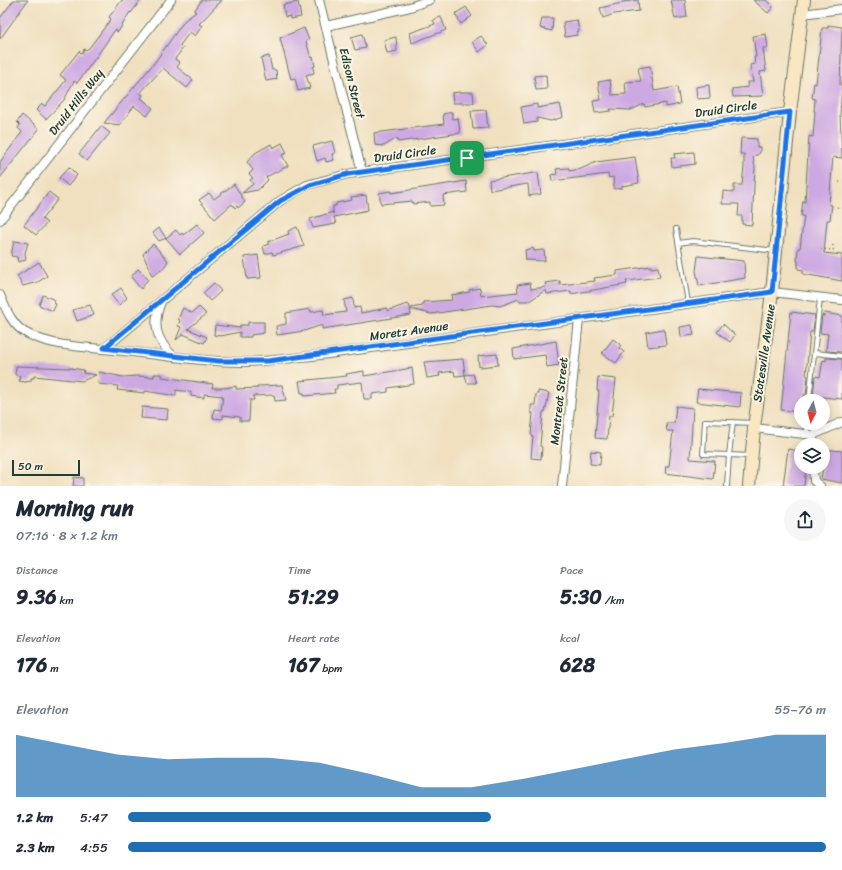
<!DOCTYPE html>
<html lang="en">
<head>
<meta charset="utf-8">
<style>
	body { margin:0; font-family:Sriracha,sans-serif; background:#f6f6f7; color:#1f2937; height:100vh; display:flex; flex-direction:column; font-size:15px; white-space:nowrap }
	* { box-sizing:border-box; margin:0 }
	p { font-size:13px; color:#747a83 }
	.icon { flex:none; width:22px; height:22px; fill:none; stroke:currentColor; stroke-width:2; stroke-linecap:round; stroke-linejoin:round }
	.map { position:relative; height:486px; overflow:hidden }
	.details { display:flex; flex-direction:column; background:#fff; flex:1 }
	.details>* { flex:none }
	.needle { width:26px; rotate:187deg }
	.tools { position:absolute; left:794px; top:394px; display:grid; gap:8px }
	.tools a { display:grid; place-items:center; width:36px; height:36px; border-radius:50%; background:#fff; box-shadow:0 2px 10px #0003; font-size:20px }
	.scale { position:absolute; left:12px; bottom:10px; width:68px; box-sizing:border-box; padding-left:4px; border:2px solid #1f3d34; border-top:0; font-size:11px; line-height:14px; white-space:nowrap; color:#1f3d34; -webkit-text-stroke:3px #fcf5e5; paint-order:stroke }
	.pin { position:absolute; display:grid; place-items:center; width:34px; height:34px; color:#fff; margin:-17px; border-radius:8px; box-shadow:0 2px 6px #0006 }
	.round { display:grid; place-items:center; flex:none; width:42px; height:42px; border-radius:21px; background:#f6f6f7 }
	.headline { display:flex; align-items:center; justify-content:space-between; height:68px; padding:0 16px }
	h1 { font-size:22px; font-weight:700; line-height:30px }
	.stats { display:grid; grid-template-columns:repeat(3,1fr); gap:6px; height:68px; padding:4px 16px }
	.stats div { display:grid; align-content:center }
	.stats b { font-size:20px; font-weight:700 }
	.stats small { font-size:11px; font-weight:400 }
	.stats p { font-size:11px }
	.chart { height:112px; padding:8px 16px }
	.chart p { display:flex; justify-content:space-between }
	.chart svg { width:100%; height:72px; margin-top:4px; fill:#1f6fb2; opacity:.7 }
	ul { padding:0 16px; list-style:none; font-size:13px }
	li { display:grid; grid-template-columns:64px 48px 1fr; align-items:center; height:30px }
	li i { height:10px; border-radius:5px; background:#1f6fb2 }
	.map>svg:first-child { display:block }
</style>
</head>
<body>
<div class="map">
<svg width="842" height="486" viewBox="0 0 842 486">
	<rect width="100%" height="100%" fill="#fcf5e5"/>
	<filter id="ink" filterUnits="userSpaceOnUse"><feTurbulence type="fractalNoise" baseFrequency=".025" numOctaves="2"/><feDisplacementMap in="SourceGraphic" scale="8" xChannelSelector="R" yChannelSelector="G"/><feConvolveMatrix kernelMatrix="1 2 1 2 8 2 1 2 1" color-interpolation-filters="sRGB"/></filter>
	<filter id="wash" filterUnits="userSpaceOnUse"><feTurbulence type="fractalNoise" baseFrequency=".012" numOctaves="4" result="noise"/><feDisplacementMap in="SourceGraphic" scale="16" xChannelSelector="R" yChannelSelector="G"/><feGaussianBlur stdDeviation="0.9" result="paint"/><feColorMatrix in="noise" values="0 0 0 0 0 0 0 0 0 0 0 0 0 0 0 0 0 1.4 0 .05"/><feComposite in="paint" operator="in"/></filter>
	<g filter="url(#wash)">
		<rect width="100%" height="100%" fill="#f0e0c0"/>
		<g id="blocks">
			<path fill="#cda9e3" d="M14 0H28L0 39V18Z
				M122 0H141L131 13 130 12 118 32 115 30 84 74 77 83 74 81 64 100 46 119 36 110 42 104 45 106 66 80 60 75 79 51 82 54 84 49 86 50 89 48 111 19 109 17Z
				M202 0H222L199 24 202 26 195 36 190 32 180 45 183 48 175 59 180 63 177 67 193 80 187 88 163 68 140 93 143 95 141 98 153 108 147 116 134 106 120 125 104 123 155 62 185 20 196 12 194 11Z
				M638 0 639 11 614 14 603 18 600 8 622 3V2Z
				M671 0H685L687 17 675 19Z
				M753 0H766L773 7 768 13Z
				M298 2 301 17 290 19V16L285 17 283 5Z
				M466 7 472 16 461 24 455 14Z
				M441 17 446 30 412 43 410 33 435 24 433 20Z
				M542 18H553L552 31 540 28Z
				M577 20 579 31 577 32V35L565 37 563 22Z
				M828 25 842 27 840 85H842L840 113 842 158 833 157 829 205H832L830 220H827L824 253 842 255V281L803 274V270L798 269V261H797L798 248H800L804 216H801L803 201 805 202 809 136 813 137 815 111H814L815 99 812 98 814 83 816 84 822 28H828Z
				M304 28 309 40 306 41 311 58 313 57 315 66 313 67 314 73 306 75 310 88 298 91 295 78 291 79 280 38Z
				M362 34 366 48 355 50 351 37Z
				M766 34 768 48H763L766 71 760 72 763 96 733 97 732 89 748 87 747 82H753L750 65 755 64 754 57H756L753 36Z
				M481 36 488 45 479 52 472 42Z
				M396 37 397 51 387 53 384 40Z
				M269 56 272 70H276L277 79 266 81 261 58Z
				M650 66 654 91 677 87 680 104 666 107V103L645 107 644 104 631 110 610 109 611 111 595 113 593 101 601 100 598 82 610 80 612 95 626 94 625 82 641 81 638 68Z
				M546 75 547 89 536 90 534 76Z
				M709 85 710 98 697 99 696 87Z
				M460 92H473L474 103H453L452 93Z
				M537 104V108L560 104 563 117 551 121 537 118V122L524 124 521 107Z
				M486 110 488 128 473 129 471 111Z
				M452 112V119L458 118 460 133 398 142 397 138 384 146 375 145 374 133 444 124 443 114Z
				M22 115 39 129 0 178V162L22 132 18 128 20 125 17 122Z
				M101 126 110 133 87 161 79 154Z
				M741 138 757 139V147H760V153L753 157 755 167 752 225 742 224V216H738L739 204H722L723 191 734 192V185H742L744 167V154H740Z
				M332 141 335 153 332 154 334 160 326 162 325 158 317 161 313 146Z
				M282 143 287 153 282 155 288 166 266 177 268 180 258 190 242 193 253 184 250 180 253 178 249 174 253 170 247 162 255 153 271 144 273 148Z
				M694 152 695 164 672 167 671 158H675L674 154Z
				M635 157 639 183 622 186V188L614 189 613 177 609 178 608 174 552 181 551 175 557 174 556 169 569 168V171L581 169 596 162Z
				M69 167 77 175 68 186 59 178Z
				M534 173H538L541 194 529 196 528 184 490 190 489 180Z
				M466 181 467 192 443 195 444 205 430 206V202L413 204 412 201 381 204 379 193 391 191V193Z
				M234 184 245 202 238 208 237 206 235 208 232 204 215 219 199 200 209 193 214 199Z
				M49 192 58 199 42 219 47 223 36 235 24 225Z
				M366 195 368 210 334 217 336 224 313 228 310 219 333 212V214V206H336V203L352 200 351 197Z
				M197 224 204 233 180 254 166 238 176 230 180 235 182 233 183 235Z
				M297 227 304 246 273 255 272 252 265 254 263 246 269 244 268 242 289 234 288 231Z
				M159 228 166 238 159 241 153 233Z
				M14 241 28 243 25 253 26 260 18 262 17 257 11 256Z
				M153 244 168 261 163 269 152 276 143 254Z
				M533 248 534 251 544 250 545 261 526 260 525 250Z
				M258 255 261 278 247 279 244 257Z
				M698 256 744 261 745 278 699 286 696 271Z
				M39 262 47 276 38 282 23 286 17 276Z
				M651 266V268L658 267 660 277 626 281 627 284 571 294V291L547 294 546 290 529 301H520L519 299 500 306 492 305 431 314 410 309 411 315 322 329V325L304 331 277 335 276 326 286 324V313L310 309 311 312 323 310 324 315 346 312 344 300 353 298 354 308 360 307 361 313 387 308V311L407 304 409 305 410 308 423 306V302L452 300 451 295 470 292 469 290 480 288 481 296 518 292 517 285 530 283 531 289 546 287 545 283 560 281V285L595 281 594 278 617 275V271Z
				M138 269 148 279 141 289 131 277Z
				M214 283 221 291 210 301 203 293Z
				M121 288 127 298 119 305 111 295Z
				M43 295 55 300 54 303 56 304 53 311 39 305Z
				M90 305 94 315 77 321 73 310Z
				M199 307 206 314 188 329 207 337 204 343 183 334 176 340 181 327 178 326 180 320 178 319 183 308 192 313Z
				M791 312 815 315 813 332H810L806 375 808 376 806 395H804L803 401H801V412L781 410Z
				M825 313 842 316V352L826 351 828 334 820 333 822 315 824 316Z
				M248 322H264V333L251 335V337H240V332L221 336 214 335 215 325 240 328V325H248Z
				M723 324 735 335 730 342 717 332Z
				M692 325 694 335 681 337 680 327Z
				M664 329 666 345 648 347 646 332Z
				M613 339 621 345 619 348 624 352 616 363 602 353Z
				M556 341 559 365 547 367 545 355 514 359 513 349Z
				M497 354 498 365 479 367 478 356Z
				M826 358 842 359V399L813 396 815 376 820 377 823 360 826 361Z
				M463 359 465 375 455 376 454 371 439 373 440 376 427 378 424 362Z
				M16 366 70 368 84 370 83 373 96 375 82 381 34 376V378H31V381L25 382 19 381 20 376 15 375Z
				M412 368 414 384 388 388V392L372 394V399H364L362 382 337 385V389H334L335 393 304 396V393H301L299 381 347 376 346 374 364 371V376Z
				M99 372 123 377 137 376 154 377V374H162V377L213 384 212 388H224L236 386V389L258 388V386L282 385 286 400 275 401 274 395 253 396 254 400H250L249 421H240V417L223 415V419L213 418 214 409 221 410 223 396 204 394V398L191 396V392L176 390V396L145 391V393L117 390 118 386 98 384Z
				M473 374 476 383H467L465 375Z
				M598 377 616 379 612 416H609L607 439 595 438 599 391H597Z
				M698 389 741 393 740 407 696 402Z
				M538 391 549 393 545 412H543L540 446 542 447 541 459 531 458 533 436 531 435 533 413H531V405H535L536 394H538Z
				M676 406 693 408 690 459 715 461 713 479 665 473 666 466H669L673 431H667L666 423H674Z
				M142 407 168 409 167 420 141 418Z
				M788 449 801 451V467H806L804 486H783Z
				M823 449 842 451V483L821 479 823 467Z
				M591 451 601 452 600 465 590 464Z
				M74 477 83 478V486H73Z"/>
		</g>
	</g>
	<g filter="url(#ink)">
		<use href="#blocks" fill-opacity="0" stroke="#687665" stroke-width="1"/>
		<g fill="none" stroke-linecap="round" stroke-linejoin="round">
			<g stroke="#687665" stroke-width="6">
				<path id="service" d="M676 229 688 303
					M678 243 693 241 776 251
					M815 353 842 356
					M809 401 820 298
					M733 422 729 455 751 456
					M807 434V423
					M727 486 729 455 703 454 705 421 754 423"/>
			</g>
			<g stroke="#687665" stroke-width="10">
				<path id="minor" d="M319 0 362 172
					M802 14 842 9
					M326 26 410 7 429 0
					M0 220 171 0
					M0 295C6 310 13 327 28 334 53 347 86 347 114 350 156 354 199 362 241 362 270 362 299 357 328 354L772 292 842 300
					M161 302C152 324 156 340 173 356
					M104 349 280 201 307 185 348 174 790 112
					M754 428 813 435 842 422
					M813 445V435
					M813 467 814 481 820 486
					M562 486 579 319"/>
			</g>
			<g stroke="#687665" stroke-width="14">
				<path id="secondary" d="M749 486 754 428 772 292 790 112 804 0"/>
			</g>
			<path stroke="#687665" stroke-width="1.5" stroke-dasharray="1 3" stroke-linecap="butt" d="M839 182H842
				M837 207 842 208
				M821 249 833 250V245"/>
			<use href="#service" stroke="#fff" stroke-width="4"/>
			<use href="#minor" stroke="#fff" stroke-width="8"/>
			<use href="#secondary" stroke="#f9e7c3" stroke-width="12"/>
		</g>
	</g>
	<g fill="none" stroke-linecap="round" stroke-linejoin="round" filter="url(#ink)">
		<g stroke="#fff" stroke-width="8">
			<path id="route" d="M790 112 772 292 268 361H218L104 348 280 201 310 185 348 174Z"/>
		</g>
		<use href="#route" stroke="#1a73e8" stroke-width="5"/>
	</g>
	<g text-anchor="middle" stroke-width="4" stroke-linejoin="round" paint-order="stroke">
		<g font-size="12" fill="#1f3d34" stroke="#fcf5e5">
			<text transform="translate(352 83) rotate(76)" y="4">Edison Street</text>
			<text transform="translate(76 102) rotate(-52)" y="4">Druid Hills Way</text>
			<text transform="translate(726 109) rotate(-8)" y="4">Druid Circle</text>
			<text transform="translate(405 154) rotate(-8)" y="4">Druid Circle</text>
			<text transform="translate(409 331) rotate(-8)" y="4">Moretz Avenue</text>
			<text transform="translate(764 353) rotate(-82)" y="4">Statesville Avenue</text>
			<text transform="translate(559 401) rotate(-84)" y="4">Montreat Street</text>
		</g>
	</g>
</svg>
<div class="tools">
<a><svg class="needle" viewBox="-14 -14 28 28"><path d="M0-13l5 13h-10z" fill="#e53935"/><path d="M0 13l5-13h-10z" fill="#747a83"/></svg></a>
<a><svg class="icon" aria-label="layers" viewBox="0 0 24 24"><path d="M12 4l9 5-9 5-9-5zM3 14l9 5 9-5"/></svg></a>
</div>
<div class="scale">50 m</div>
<div class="pin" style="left:467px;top:158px;background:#1e9e55"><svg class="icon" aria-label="arrive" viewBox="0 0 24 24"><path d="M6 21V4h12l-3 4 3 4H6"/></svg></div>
</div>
<section class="details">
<div class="headline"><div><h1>Morning run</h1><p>07:16 · 8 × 1.2 km</p></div><a class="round"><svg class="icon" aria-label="share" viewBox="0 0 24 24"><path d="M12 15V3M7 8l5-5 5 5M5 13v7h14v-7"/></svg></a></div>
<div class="stats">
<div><p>Distance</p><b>9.36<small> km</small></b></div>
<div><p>Time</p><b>51:29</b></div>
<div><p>Pace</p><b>5:30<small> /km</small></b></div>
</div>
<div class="stats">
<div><p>Elevation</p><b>176<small> m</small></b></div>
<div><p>Heart rate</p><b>167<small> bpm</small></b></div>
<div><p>kcal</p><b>628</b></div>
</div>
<div class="chart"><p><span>Elevation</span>55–76 m</p>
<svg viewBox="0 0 160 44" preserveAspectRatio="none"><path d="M0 44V6L10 12L20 18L30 21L40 20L50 20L60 23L70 30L80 38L90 38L100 33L110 27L120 21L130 15L140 11L150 6L160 6V44z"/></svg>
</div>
<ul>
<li><b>1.2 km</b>5:47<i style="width:52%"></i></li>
<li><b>2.3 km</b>4:55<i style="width:100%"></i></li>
</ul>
</section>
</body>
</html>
